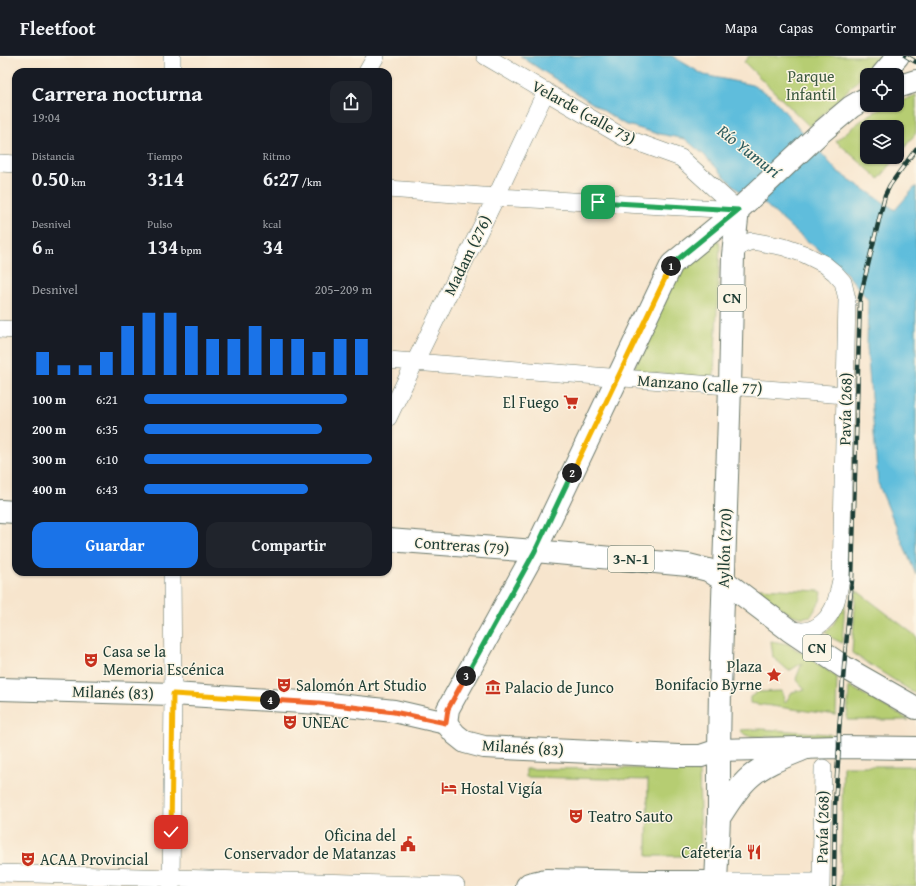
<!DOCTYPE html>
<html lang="es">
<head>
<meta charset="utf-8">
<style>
	body { margin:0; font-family:"Gentium Book Plus",serif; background:#20242c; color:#f1f3f6; height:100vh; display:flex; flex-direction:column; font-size:15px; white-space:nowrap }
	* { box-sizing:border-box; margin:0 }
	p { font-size:13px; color:#9ea1a6 }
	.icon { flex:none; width:22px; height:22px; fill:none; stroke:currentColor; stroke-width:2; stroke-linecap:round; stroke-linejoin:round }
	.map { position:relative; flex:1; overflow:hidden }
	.side { position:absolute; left:12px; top:12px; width:380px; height:508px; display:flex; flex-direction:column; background:#171b24; border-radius:12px; box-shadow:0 1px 3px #0004 }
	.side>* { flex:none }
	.buttons { position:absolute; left:860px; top:12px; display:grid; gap:8px }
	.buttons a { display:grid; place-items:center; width:44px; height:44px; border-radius:8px; background:#171b24; box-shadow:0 1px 3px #0004; font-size:20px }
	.pin { position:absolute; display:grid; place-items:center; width:34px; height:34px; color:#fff; margin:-17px; border-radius:8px; box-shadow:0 2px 6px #0006 }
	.km { position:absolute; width:20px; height:20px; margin:-10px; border-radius:50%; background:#222; color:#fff; font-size:11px; line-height:20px; text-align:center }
	.round { display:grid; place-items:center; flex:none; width:42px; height:42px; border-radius:12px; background:#20242c }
	.summary { display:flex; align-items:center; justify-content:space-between; height:68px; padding:0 20px }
	h1 { font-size:22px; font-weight:700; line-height:30px }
	.metrics { display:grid; grid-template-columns:repeat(3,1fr); gap:6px; height:68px; padding:4px 20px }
	.metrics div { display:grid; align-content:center }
	.metrics b { font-size:20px; font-weight:700 }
	.metrics small { font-size:11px; font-weight:400 }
	.metrics p { font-size:11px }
	.chart { height:112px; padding:8px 20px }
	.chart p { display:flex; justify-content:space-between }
	.chart svg { width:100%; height:72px; margin-top:4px; stroke:#1a73e8; stroke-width:6 }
	.cta { display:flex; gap:8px; margin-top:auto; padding:8px 20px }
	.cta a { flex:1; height:46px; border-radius:12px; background:#1a73e8; color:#fff; font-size:16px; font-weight:700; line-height:46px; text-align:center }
	.cta a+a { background:#20242c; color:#f1f3f6 }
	ul { padding:0 20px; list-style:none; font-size:13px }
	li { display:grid; grid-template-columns:64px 48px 1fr; align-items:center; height:30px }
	li i { height:10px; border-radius:5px; background:#1a73e8 }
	header { display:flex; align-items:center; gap:24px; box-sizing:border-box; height:56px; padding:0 20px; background:#171b24; border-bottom:1px solid #363941 }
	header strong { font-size:19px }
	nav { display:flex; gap:22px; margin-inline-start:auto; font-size:14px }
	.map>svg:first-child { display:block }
</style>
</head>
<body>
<header>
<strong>Fleetfoot</strong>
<nav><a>Mapa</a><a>Capas</a><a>Compartir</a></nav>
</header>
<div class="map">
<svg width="916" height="830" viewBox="0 0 916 830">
	<rect width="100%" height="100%" fill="#fcf5e5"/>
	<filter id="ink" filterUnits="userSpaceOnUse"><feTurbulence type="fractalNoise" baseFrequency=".025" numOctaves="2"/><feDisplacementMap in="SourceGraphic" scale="8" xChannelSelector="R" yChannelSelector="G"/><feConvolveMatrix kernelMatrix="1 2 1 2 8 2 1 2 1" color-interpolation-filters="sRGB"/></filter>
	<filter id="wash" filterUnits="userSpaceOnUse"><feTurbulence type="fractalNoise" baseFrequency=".012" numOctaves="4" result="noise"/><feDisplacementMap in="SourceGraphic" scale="16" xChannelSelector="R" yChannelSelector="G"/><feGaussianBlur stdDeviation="0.9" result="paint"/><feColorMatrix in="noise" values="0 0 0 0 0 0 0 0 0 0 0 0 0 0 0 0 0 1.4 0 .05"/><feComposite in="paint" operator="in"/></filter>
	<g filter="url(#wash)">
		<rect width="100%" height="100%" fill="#f7e5cd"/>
		<path fill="#b6cd72" stroke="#6a8553" d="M749 0H883L810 71 744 6Z
			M916 39V77L897 101V71H867V101H897L879 123 836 85C852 72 876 49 897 49V47Z
			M717 184 719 186 720 189 714 318 713 321 636 316 633 314 679 213Z
			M759 532 819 535 822 536 820 545 811 560C808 560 804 562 801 561 787 560 768 542 759 532Z
			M846 534 842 587 832 582 825 576 833 569 837 561Z
			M856 534 916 580V638L852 597Z
			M771 585 788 588 837 621 836 659 750 647V641L758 636 782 635 785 647 792 636 805 633 796 623 802 607 789 615 773 601Z
			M849 630 909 664H847Z
			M761 673 816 677 835 679 832 682H796L748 680 744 678 740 674Z
			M843 710H916V830H840Z
			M680 712 699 716 701 800H647L648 724 526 721V713Z"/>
		<path fill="#5ebddc" stroke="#3e7d88" d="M520 0H672L704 19 752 29 770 39 837 115 895 154 916 130V519L878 427 867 291 868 244 847 218 829 202 796 176 747 132 740 136 703 98 685 83 655 77 624 68Z"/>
	</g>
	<g filter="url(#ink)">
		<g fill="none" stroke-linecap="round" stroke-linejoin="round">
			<g stroke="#6b786a" stroke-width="18">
				<path id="street" d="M485 0 623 81 681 102 738 154
					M172 16V0
					M367 16 376 0
					M0 107 16 108
					M388 133 496 141 738 154
					M733 199 741 189 752 185 784 191 804 198 824 208 835 217 843 226 847 243 841 524C839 532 838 540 835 548 830 562 817 575 802 575 798 575 794 574 789 574
					M0 273 16 274
					M388 304 845 339
					M388 362 415 306 496 141 546 35
					M0 817 456 830
					M171 830 173 638 172 516
					M716 830V826H821
					M821 830 823 712"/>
			</g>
			<g stroke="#6b786a" stroke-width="24">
				<path id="secondary" d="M882 19 898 0
					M446 667 448 653 535 495 672 208 738 154"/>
			</g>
			<g stroke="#6b786a" stroke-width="24">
				<path id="primary" d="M0 455 16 456
					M388 484 535 495 688 509 708 514 723 524
					M0 633 173 638 319 647 394 655 446 667 455 678 465 686 484 691 678 700H701L719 694V762L716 826H646L546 824 529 828 527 830
					M719 762C727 749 738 731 751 720 766 707 787 700 806 692"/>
			</g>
			<g stroke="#6b786a" stroke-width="24">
				<path id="highway" d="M897 31 916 25
					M867 42 861 45 851 51 819 78 738 154 733 199 730 330 720 635 719 694 839 691 916 692
					M723 524 789 574 844 611 916 652"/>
			</g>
			<use href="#street" stroke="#fff" stroke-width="17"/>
			<use href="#secondary" stroke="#fff" stroke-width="22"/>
			<use href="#primary" stroke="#fff" stroke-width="22"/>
			<use href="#highway" stroke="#fff" stroke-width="22"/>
			<g stroke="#1f3d34" stroke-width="4.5">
				<path id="rail" d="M906 0 916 6
					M834 830 835 748 839 691V674L844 611 852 524 860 242 885 139 890 129 916 93"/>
			</g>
			<use href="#rail" stroke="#fcf5e5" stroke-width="3" stroke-dasharray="9" stroke-linecap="butt"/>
		</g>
	</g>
	<g fill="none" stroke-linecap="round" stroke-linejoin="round" filter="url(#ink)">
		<g stroke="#fff" stroke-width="8">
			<path id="split-1" d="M598 146 738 154 672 208 671 210"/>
		</g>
		<g stroke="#fff" stroke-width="8">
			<path id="split-2" d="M572 417 671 210"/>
		</g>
		<g stroke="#fff" stroke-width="8">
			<path id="split-3" d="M466 620 535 495 572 417"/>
		</g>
		<g stroke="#fff" stroke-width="8">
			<path id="split-4" d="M270 644 319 647 394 656 446 667 448 653 466 620"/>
		</g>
		<g stroke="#fff" stroke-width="8">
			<path id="split-5" d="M171 776 173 638 270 644"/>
		</g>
		<use href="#split-1" stroke="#22a559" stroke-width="5"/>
		<use href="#split-2" stroke="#f5b400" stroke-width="5"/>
		<use href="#split-3" stroke="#22a559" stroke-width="5"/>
		<use href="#split-4" stroke="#f0652b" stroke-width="5"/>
		<use href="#split-5" stroke="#f5b400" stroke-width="5"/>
	</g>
	<defs>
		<g id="supermarket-bare" transform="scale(1.2)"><path d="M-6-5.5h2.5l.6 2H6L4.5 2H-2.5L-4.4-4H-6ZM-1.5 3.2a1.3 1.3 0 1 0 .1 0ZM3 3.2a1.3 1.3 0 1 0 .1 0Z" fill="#c8321e" stroke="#fcf5e5" stroke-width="2.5" paint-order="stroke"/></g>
		<g id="theatre-bare" transform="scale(1.2)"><path d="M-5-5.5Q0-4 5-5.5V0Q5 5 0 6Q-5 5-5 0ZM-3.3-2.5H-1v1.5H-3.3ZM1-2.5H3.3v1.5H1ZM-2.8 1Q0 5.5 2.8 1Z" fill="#c8321e" stroke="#fcf5e5" stroke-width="2.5" paint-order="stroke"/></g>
		<g id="sight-bare" transform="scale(1.2)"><path d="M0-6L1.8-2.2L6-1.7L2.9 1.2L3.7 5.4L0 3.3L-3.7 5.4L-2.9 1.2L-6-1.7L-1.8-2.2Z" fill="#c8321e" stroke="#fcf5e5" stroke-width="2.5" paint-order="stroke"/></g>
		<g id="museum-bare" transform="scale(1.2)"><path d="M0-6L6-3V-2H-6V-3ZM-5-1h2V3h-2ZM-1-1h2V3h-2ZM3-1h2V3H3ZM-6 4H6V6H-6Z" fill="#c8321e" stroke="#fcf5e5" stroke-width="2.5" paint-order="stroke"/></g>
		<g id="hotel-bare" transform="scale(1.2)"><path d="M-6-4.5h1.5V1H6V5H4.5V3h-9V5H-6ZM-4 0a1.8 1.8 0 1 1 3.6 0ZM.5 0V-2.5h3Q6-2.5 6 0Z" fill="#c8321e" stroke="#fcf5e5" stroke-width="2.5" paint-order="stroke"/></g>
		<g id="civic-bare" transform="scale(1.2)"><path d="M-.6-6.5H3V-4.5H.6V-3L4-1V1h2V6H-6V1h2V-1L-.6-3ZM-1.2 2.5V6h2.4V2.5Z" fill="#c8321e" stroke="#fcf5e5" stroke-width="2.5" paint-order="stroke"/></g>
		<g id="restaurant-bare" transform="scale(1.2)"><path d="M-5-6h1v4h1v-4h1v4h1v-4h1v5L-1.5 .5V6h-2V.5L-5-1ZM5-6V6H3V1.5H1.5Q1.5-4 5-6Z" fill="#c8321e" stroke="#fcf5e5" stroke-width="2.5" paint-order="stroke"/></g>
	</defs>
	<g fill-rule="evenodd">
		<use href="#supermarket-bare" x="571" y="346"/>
		<use href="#theatre-bare" x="91" y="604"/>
		<use href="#sight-bare" x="774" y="619"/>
		<use href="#theatre-bare" x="284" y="629"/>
		<use href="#museum-bare" x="493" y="631"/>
		<use href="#theatre-bare" x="290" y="666"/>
		<use href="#hotel-bare" x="449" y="732"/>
		<use href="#theatre-bare" x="576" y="760"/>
		<use href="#civic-bare" x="408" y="788"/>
		<use href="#restaurant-bare" x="754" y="796"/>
		<use href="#theatre-bare" x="28" y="803"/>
	</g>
	<g text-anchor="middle" stroke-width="3" stroke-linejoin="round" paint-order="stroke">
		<g fill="#fcf5e5" stroke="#617469" stroke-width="1">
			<rect x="718" y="229" width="28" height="26" rx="3"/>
			<rect x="608" y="490" width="46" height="26" rx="3"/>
			<rect x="803" y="579" width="28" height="26" rx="3"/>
		</g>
		<g font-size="15" font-weight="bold" fill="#1f3d34">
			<text x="732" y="247">CN</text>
			<text x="631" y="508">3-N-1</text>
			<text x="817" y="597">CN</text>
		</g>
		<g font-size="16" fill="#3d5a40" stroke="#fcf5e5">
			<text x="811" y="26">Parque<tspan x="811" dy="18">Infantil</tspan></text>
		</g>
		<g font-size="16" fill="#1f3d34" stroke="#fcf5e5">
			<text transform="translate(584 56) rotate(29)" y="6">Velarde (calle 73)</text>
			<text transform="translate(467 199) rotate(-64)" y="6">Madam (276)</text>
			<text transform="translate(700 328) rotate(4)" y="6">Manzano (calle 77)</text>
			<text transform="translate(845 353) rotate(-89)" y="6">Pavía (268)</text>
			<text transform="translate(462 489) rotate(4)" y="6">Contreras (79)</text>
			<text transform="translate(724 492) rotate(-88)" y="6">Ayllón (270)</text>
			<text transform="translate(113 636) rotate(2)" y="6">Milanés (83)</text>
			<text transform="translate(523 691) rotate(4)" y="6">Milanés (83)</text>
			<text transform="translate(822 771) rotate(-89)" y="6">Pavía (268)</text>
		</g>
		<g font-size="16" fill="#1f3d34" stroke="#fcf5e5" text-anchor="start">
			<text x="559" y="352" text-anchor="end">El Fuego</text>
			<text x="103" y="601">Casa se la<tspan x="103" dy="18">Memoria Escénica</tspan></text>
			<text x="762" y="616" text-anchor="end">Plaza<tspan x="762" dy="18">Bonifacio Byrne</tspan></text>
			<text x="296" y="635">Salomón Art Studio</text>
			<text x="505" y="637">Palacio de Junco</text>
			<text x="302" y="672">UNEAC</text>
			<text x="461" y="738">Hostal Vigía</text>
			<text x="588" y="766">Teatro Sauto</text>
			<text x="396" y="785" text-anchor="end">Oficina del<tspan x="396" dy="18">Conservador de Matanzas</tspan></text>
			<text x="742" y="802" text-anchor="end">Cafetería</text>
			<text x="40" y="809">ACAA Provincial</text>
		</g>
		<g font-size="17" font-style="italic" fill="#2f5d5e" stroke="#fcf5e5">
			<text transform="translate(749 95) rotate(38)" y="6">Río Yumurí</text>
		</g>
	</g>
</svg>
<div class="buttons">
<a><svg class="icon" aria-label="locate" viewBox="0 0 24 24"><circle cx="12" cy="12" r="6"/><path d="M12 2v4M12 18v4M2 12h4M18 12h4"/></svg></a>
<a><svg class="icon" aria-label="layers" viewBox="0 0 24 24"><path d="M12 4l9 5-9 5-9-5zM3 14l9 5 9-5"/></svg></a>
</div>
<div class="pin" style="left:598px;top:146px;background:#1e9e55"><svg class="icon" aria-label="arrive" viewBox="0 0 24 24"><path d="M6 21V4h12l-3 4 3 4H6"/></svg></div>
<div class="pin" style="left:171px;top:776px;background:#d93025"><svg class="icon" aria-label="check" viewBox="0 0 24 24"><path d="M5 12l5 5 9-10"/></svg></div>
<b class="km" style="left:671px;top:210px">1</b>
<b class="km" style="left:572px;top:417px">2</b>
<b class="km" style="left:466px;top:620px">3</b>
<b class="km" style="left:270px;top:644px">4</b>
<section class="side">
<div class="summary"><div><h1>Carrera nocturna</h1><p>19:04</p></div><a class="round"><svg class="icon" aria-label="share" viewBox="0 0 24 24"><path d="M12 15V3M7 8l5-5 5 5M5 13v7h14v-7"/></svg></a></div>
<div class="metrics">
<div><p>Distancia</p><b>0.50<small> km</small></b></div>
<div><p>Tiempo</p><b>3:14</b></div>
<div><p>Ritmo</p><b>6:27<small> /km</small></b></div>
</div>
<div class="metrics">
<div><p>Desnivel</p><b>6<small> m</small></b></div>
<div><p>Pulso</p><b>134<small> bpm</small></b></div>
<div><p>kcal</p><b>34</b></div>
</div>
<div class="chart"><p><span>Desnivel</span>205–209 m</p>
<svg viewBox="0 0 160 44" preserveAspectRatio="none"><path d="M5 44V30M15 44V38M25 44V38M35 44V30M45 44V14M55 44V6M65 44V6M75 44V14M85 44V22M95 44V22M105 44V14M115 44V22M125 44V22M135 44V30M145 44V22M155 44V22"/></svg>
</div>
<ul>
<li><b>100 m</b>6:21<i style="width:89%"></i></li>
<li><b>200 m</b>6:35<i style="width:78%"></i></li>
<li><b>300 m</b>6:10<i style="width:100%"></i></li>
<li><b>400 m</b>6:43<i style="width:72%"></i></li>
</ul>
<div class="cta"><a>Guardar</a><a>Compartir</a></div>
</section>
</div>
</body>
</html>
